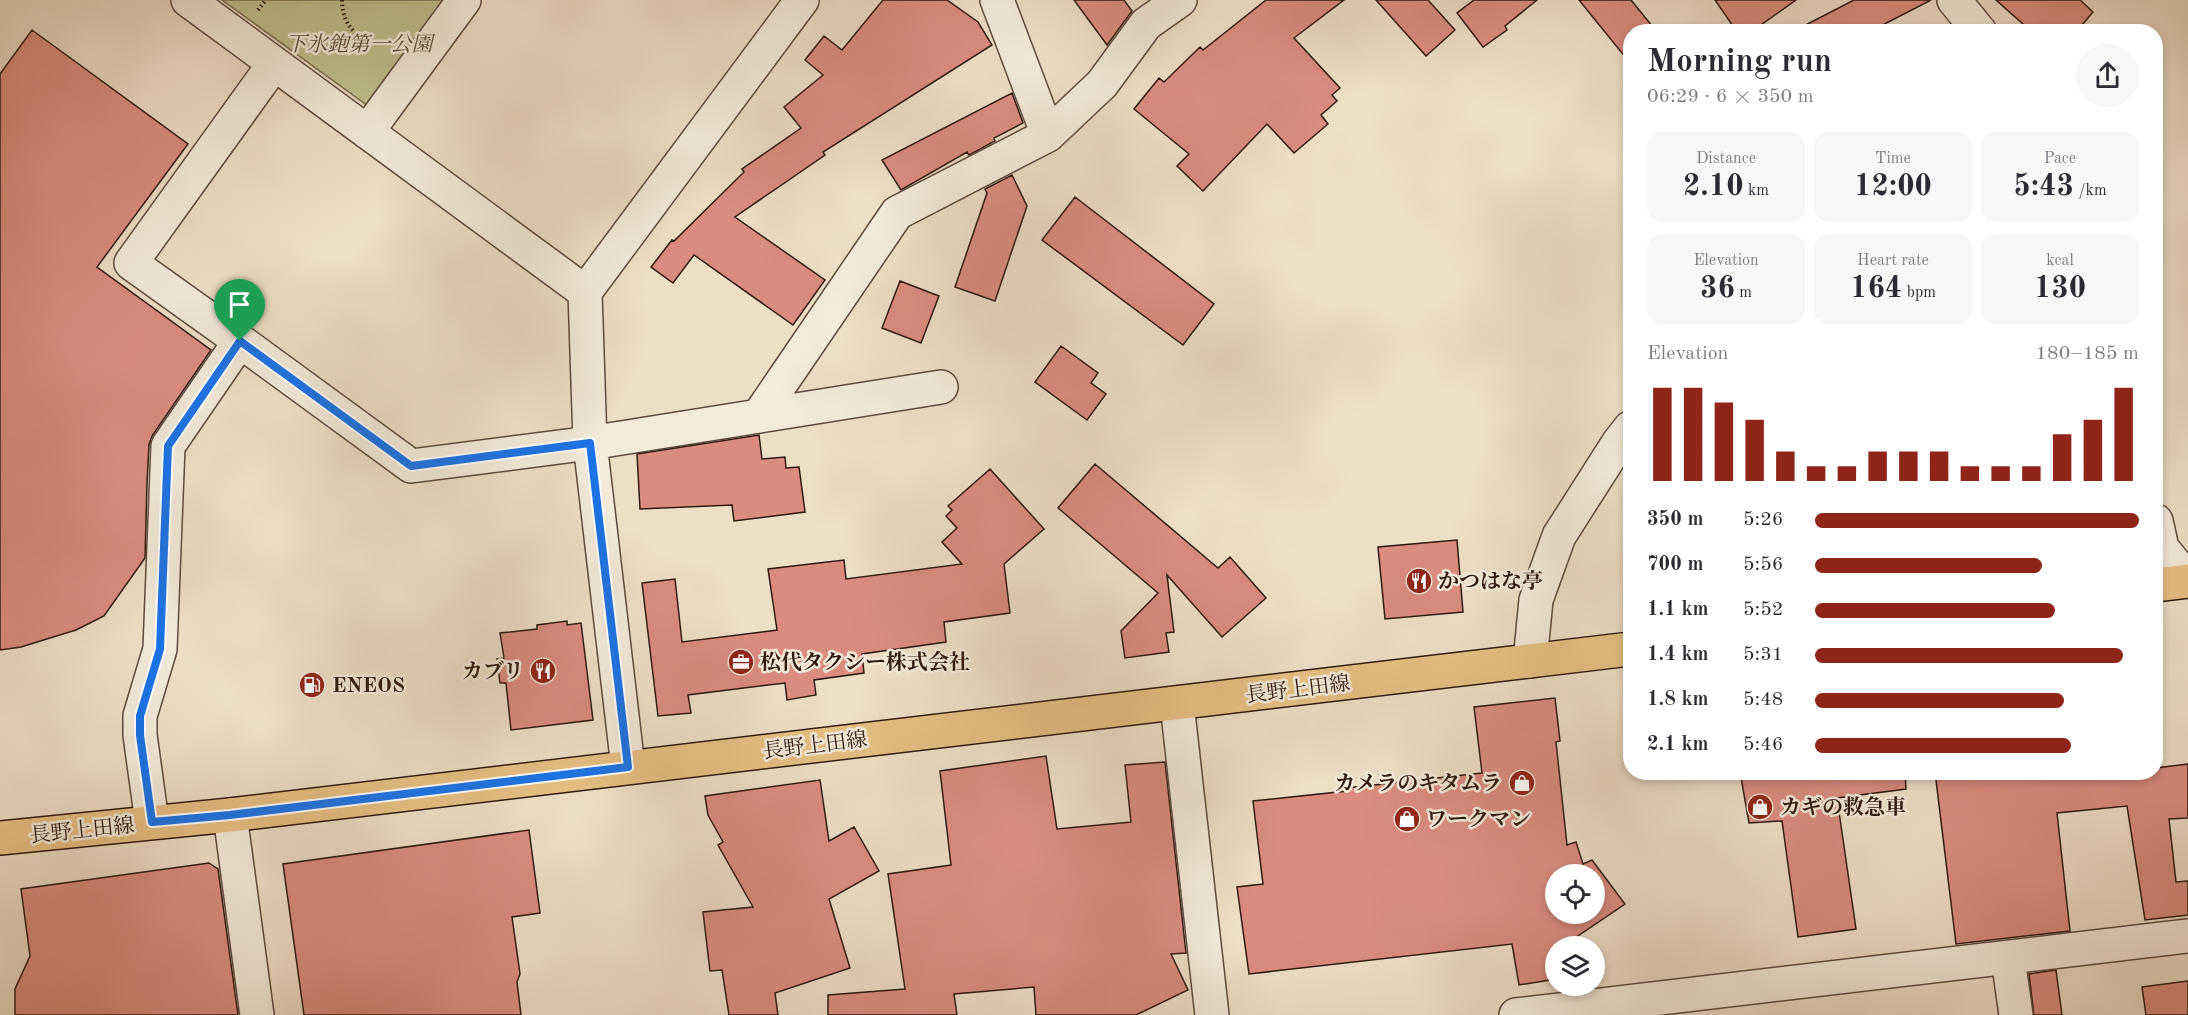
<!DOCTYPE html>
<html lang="en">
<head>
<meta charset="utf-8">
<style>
	body { margin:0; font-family:"Old Standard TT","Noto Serif JP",serif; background:#f7f7f7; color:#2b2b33; height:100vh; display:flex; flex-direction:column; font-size:22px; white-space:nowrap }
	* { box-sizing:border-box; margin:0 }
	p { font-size:20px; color:#7c7c81 }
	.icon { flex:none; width:33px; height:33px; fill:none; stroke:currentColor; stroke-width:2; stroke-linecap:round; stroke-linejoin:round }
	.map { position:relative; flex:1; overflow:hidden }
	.details { position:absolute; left:1623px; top:24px; width:540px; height:756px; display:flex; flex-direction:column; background:#fff; border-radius:24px; box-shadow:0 3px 9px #0003 }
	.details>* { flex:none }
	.controls { position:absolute; left:1545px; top:864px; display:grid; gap:12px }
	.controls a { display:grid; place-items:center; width:60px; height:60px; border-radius:50%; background:#fff; box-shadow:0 3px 9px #0003; font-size:30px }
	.pin { position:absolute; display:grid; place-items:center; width:51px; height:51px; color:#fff; margin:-62px -26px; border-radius:50% 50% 50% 0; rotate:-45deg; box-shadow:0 0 6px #0007 }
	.pin .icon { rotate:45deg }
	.round { display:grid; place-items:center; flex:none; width:63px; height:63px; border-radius:32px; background:#f7f7f7 }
	.headline { display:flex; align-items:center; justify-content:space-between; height:102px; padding:0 24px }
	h1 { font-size:33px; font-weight:700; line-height:45px }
	.metrics { display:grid; grid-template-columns:repeat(3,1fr); gap:9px; height:102px; padding:6px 24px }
	.metrics div { display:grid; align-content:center; border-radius:15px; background:#f7f7f7; text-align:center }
	.metrics b { font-size:30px; font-weight:700 }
	.metrics small { font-size:16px; font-weight:400 }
	.metrics p { font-size:16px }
	.chart { height:168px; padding:12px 24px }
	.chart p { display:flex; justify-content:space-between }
	.chart svg { width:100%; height:108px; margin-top:6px; stroke:#8f2418; stroke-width:6 }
	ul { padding:0 24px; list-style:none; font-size:20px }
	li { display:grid; grid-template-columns:96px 72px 1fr; align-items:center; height:45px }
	li i { height:15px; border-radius:8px; background:#8f2418 }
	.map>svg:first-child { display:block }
</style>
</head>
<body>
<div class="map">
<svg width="2188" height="1015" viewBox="0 0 2188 1015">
	<rect width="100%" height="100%" fill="#eddec6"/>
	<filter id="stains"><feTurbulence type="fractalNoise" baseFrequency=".00333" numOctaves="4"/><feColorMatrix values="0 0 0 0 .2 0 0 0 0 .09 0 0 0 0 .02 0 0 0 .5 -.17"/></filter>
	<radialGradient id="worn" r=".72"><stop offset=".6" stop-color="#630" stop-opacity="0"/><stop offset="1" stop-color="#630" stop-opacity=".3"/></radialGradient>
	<path fill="#c0bf90" stroke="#786c50" stroke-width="1.5" d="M222 0H445L368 106Z"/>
	<path fill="#da8c7f" stroke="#2f190f" stroke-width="1.5" fill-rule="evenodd" d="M883 0H947L978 22 992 45 823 152 825 155 735 217 825 280 793 325 694 255 673 283 651 267 672 240 674 241 744 172 742 169 801 128 784 107 823 75 805 60 824 36 842 50Z
		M1074 0H1124L1132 11 1107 45Z
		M1266 0H1344L1294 38 1340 88 1332 95 1337 101 1321 115 1328 124 1294 153 1267 124 1203 191 1177 166 1189 154 1134 109 1159 78 1164 82 1200 47 1203 50Z
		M1376 0H1428L1455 30 1426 56Z
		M1474 0H1537L1505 26 1507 30 1483 47 1457 13Z
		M1579 0H1631L1657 32H1630V63Z
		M1715 0H1796L1751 32H1737Z
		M1854 0H1931L1869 32H1792Z
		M1996 0H2080L2093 12 2076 32H2032Z
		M32 30 188 144 97 267 211 350 152 436 149 445 147 483 145 558 104 616 76 630 21 647 0 650V74Z
		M1012 93 1023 123 994 138 995 141 969 155 967 152 901 190 882 160Z
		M1012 175 1027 206 995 301 955 287 987 193 985 189Z
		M1075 197 1214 304 1183 345 1042 240Z
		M900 281 939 296 921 343 882 328Z
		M1061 346 1098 373 1091 383 1106 394 1087 420 1035 382Z
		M759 435 762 459 785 457 786 468 799 467 805 512 734 521 732 505 640 509 637 454Z
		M1095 464 1218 568 1230 557 1266 598 1222 637 1167 575 1174 632 1166 633 1169 652 1125 658 1121 631 1158 593 1058 508Z
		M990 469 1044 529 1004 564 1010 613 944 622 946 642 862 654 864 673 814 680 816 695 787 700 785 683 688 695 691 713 658 716 642 583 675 579 682 642 777 630 768 569 844 560 846 579 962 564 942 542 957 528 946 516 952 510 948 506Z
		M1457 540 1463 612 1385 619 1378 547Z
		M567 621V625L581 623 593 720 511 730 506 683H500L497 659 504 658 500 633 537 629V625Z
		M1555 698 1560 741 1556 742 1567 845 1576 842 1583 864 1592 860 1625 904 1563 946H1556V979L1519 985 1512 944 1249 974 1237 887 1263 884 1253 801 1347 791V788L1482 773 1474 707ZM1556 874H1594V914H1556Z
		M1046 756 1057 829 1131 822 1125 765 1165 762 1186 953 1171 954 1188 990 1136 1015H1036L1034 987 954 994 957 1015H828V995L905 989 888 874 951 865 940 771Z
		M2188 764V818L2169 819 2176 882 2188 881V915L2145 920 2127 806 2057 813 2070 931 1956 944 1935 772H2156V768Z
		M1740 772H1905L1906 789 1837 798 1856 929 1798 937 1782 821 1749 823Z
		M820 780 829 841 854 827 879 871 829 899 850 968 775 993 778 1015H729L722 970 710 971 703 912 753 907 718 845 723 842 708 815 705 796Z
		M529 830 540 913 512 917 520 974 517 982 521 1015H304L283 864Z
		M209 863 218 869 238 1015H15V989L30 956 21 889Z
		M2056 970 2062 1015H2034L2029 974Z
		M2188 981V1015H2146L2142 987Z"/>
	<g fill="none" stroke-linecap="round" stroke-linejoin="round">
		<g stroke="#5e4a3d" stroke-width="36">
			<path id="minor" d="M188 0 585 292 802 0
				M1954 0 1980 32
				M367 132 464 0
				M1048 135 1102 84 1146 24 1180 0
				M585 292 590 443 628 767
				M240 341 411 466 590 443 941 387
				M760 414 897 213 1048 135 997 0
				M2156 521 2162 548 2188 580
				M1530 661 1536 600 1559 536 1619 442 1630 428
				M1177 704 1212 1015
				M230 815 257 1015
				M152 822 140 735V716L160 649 168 446 240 341 131 263 274 64
				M2008 958 2016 1015
				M1516 1015 2188 936"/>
		</g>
		<g stroke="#2f190f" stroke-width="36">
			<path id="major" d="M2156 585 2188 581
				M0 838 230 815 1630 649"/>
		</g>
		<path stroke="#2f190f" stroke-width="4" stroke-dasharray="1.5 3" stroke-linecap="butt" d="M342 0C342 28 362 46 390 43
			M258 10 266 0"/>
		<use href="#minor" stroke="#f3eada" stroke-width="33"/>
		<use href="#major" stroke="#e6bf83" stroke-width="33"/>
	</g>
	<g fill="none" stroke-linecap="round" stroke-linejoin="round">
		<g stroke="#fff" stroke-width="12">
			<path id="route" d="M240 341 411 466 590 443 628 767 230 815 152 822 140 735V716L160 649 168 446Z"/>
		</g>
		<use href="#route" stroke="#1a73e8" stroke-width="8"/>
	</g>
	<defs>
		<g id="restaurant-disc" transform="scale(1.35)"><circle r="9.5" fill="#8f2418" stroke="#f3eada"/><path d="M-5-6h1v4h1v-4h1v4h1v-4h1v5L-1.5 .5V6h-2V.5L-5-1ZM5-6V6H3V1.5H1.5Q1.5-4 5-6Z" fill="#fff"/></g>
		<g id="office-disc" transform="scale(1.35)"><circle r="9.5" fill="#8f2418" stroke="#f3eada"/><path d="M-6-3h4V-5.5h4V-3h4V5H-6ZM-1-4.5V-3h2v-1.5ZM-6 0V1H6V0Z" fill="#fff"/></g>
		<g id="fuel-disc" transform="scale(1.35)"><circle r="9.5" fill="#8f2418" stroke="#f3eada"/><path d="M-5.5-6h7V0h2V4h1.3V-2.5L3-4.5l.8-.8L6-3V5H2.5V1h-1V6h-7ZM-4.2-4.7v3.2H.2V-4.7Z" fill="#fff"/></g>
		<g id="shop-disc" transform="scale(1.35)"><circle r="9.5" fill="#8f2418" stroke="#f3eada"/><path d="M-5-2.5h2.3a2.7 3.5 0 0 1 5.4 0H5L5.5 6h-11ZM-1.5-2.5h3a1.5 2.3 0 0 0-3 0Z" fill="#fff"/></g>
	</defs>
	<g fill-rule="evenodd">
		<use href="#restaurant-disc" x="1419" y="581"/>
		<use href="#office-disc" x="741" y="662"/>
		<use href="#restaurant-disc" x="543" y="671"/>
		<use href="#fuel-disc" x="312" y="685"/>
		<use href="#shop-disc" x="1522" y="783"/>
		<use href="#shop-disc" x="1760" y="807"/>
		<use href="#shop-disc" x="1407" y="819"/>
	</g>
	<g text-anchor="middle" stroke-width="5" stroke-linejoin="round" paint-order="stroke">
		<g font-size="21" font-style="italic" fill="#5a4b36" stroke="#f3eada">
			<text x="359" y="51">下氷鉋第一公園</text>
		</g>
		<g font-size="21" font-weight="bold" fill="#2f190f" stroke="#f3eada" text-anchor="start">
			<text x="1438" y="588">かつはな亭</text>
			<text x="760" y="669">松代タクシー株式会社</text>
			<text x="524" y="678" text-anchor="end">カブリ</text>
			<text x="332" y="692">ENEOS</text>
			<text x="1502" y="790" text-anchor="end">カメラのキタムラ</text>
			<text x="1780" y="814">カギの救急車</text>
			<text x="1426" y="826">ワークマン</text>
		</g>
		<g font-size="21" fill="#2f190f" stroke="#f3eada">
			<text transform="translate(1298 689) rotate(-7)" y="7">長野上田線</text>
			<text transform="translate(815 745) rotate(-7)" y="7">長野上田線</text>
			<text transform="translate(82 830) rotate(-6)" y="7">長野上田線</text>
		</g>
	</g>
	<rect width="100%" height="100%" filter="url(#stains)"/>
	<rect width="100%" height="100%" fill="url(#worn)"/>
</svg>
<div class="controls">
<a><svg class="icon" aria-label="locate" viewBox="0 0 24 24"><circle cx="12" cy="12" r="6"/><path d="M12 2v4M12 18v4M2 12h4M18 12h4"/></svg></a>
<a><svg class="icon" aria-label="layers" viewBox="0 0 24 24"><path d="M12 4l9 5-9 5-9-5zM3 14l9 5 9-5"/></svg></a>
</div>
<div class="pin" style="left:240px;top:341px;background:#1e9e55"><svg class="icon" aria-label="arrive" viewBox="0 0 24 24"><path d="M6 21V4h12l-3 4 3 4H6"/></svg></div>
<section class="details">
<div class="headline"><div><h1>Morning run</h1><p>06:29 · 6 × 350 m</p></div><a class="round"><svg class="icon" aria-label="share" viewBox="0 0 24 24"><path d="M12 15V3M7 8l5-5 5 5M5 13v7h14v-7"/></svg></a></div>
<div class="metrics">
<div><p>Distance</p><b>2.10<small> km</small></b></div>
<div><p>Time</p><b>12:00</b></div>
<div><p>Pace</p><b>5:43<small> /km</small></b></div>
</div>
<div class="metrics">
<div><p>Elevation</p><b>36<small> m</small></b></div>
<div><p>Heart rate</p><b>164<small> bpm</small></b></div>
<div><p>kcal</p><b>130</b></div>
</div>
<div class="chart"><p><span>Elevation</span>180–185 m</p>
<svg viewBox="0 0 160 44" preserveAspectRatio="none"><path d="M5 44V6M15 44V6M25 44V12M35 44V19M45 44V32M55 44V38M65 44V38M75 44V32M85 44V32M95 44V32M105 44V38M115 44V38M125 44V38M135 44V25M145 44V19M155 44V6"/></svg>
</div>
<ul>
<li><b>350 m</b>5:26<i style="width:100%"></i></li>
<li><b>700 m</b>5:56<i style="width:70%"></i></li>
<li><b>1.1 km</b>5:52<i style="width:74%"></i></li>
<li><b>1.4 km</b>5:31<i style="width:95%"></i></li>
<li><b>1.8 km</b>5:48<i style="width:77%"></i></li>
<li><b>2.1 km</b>5:46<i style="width:79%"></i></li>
</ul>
</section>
</div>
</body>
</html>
